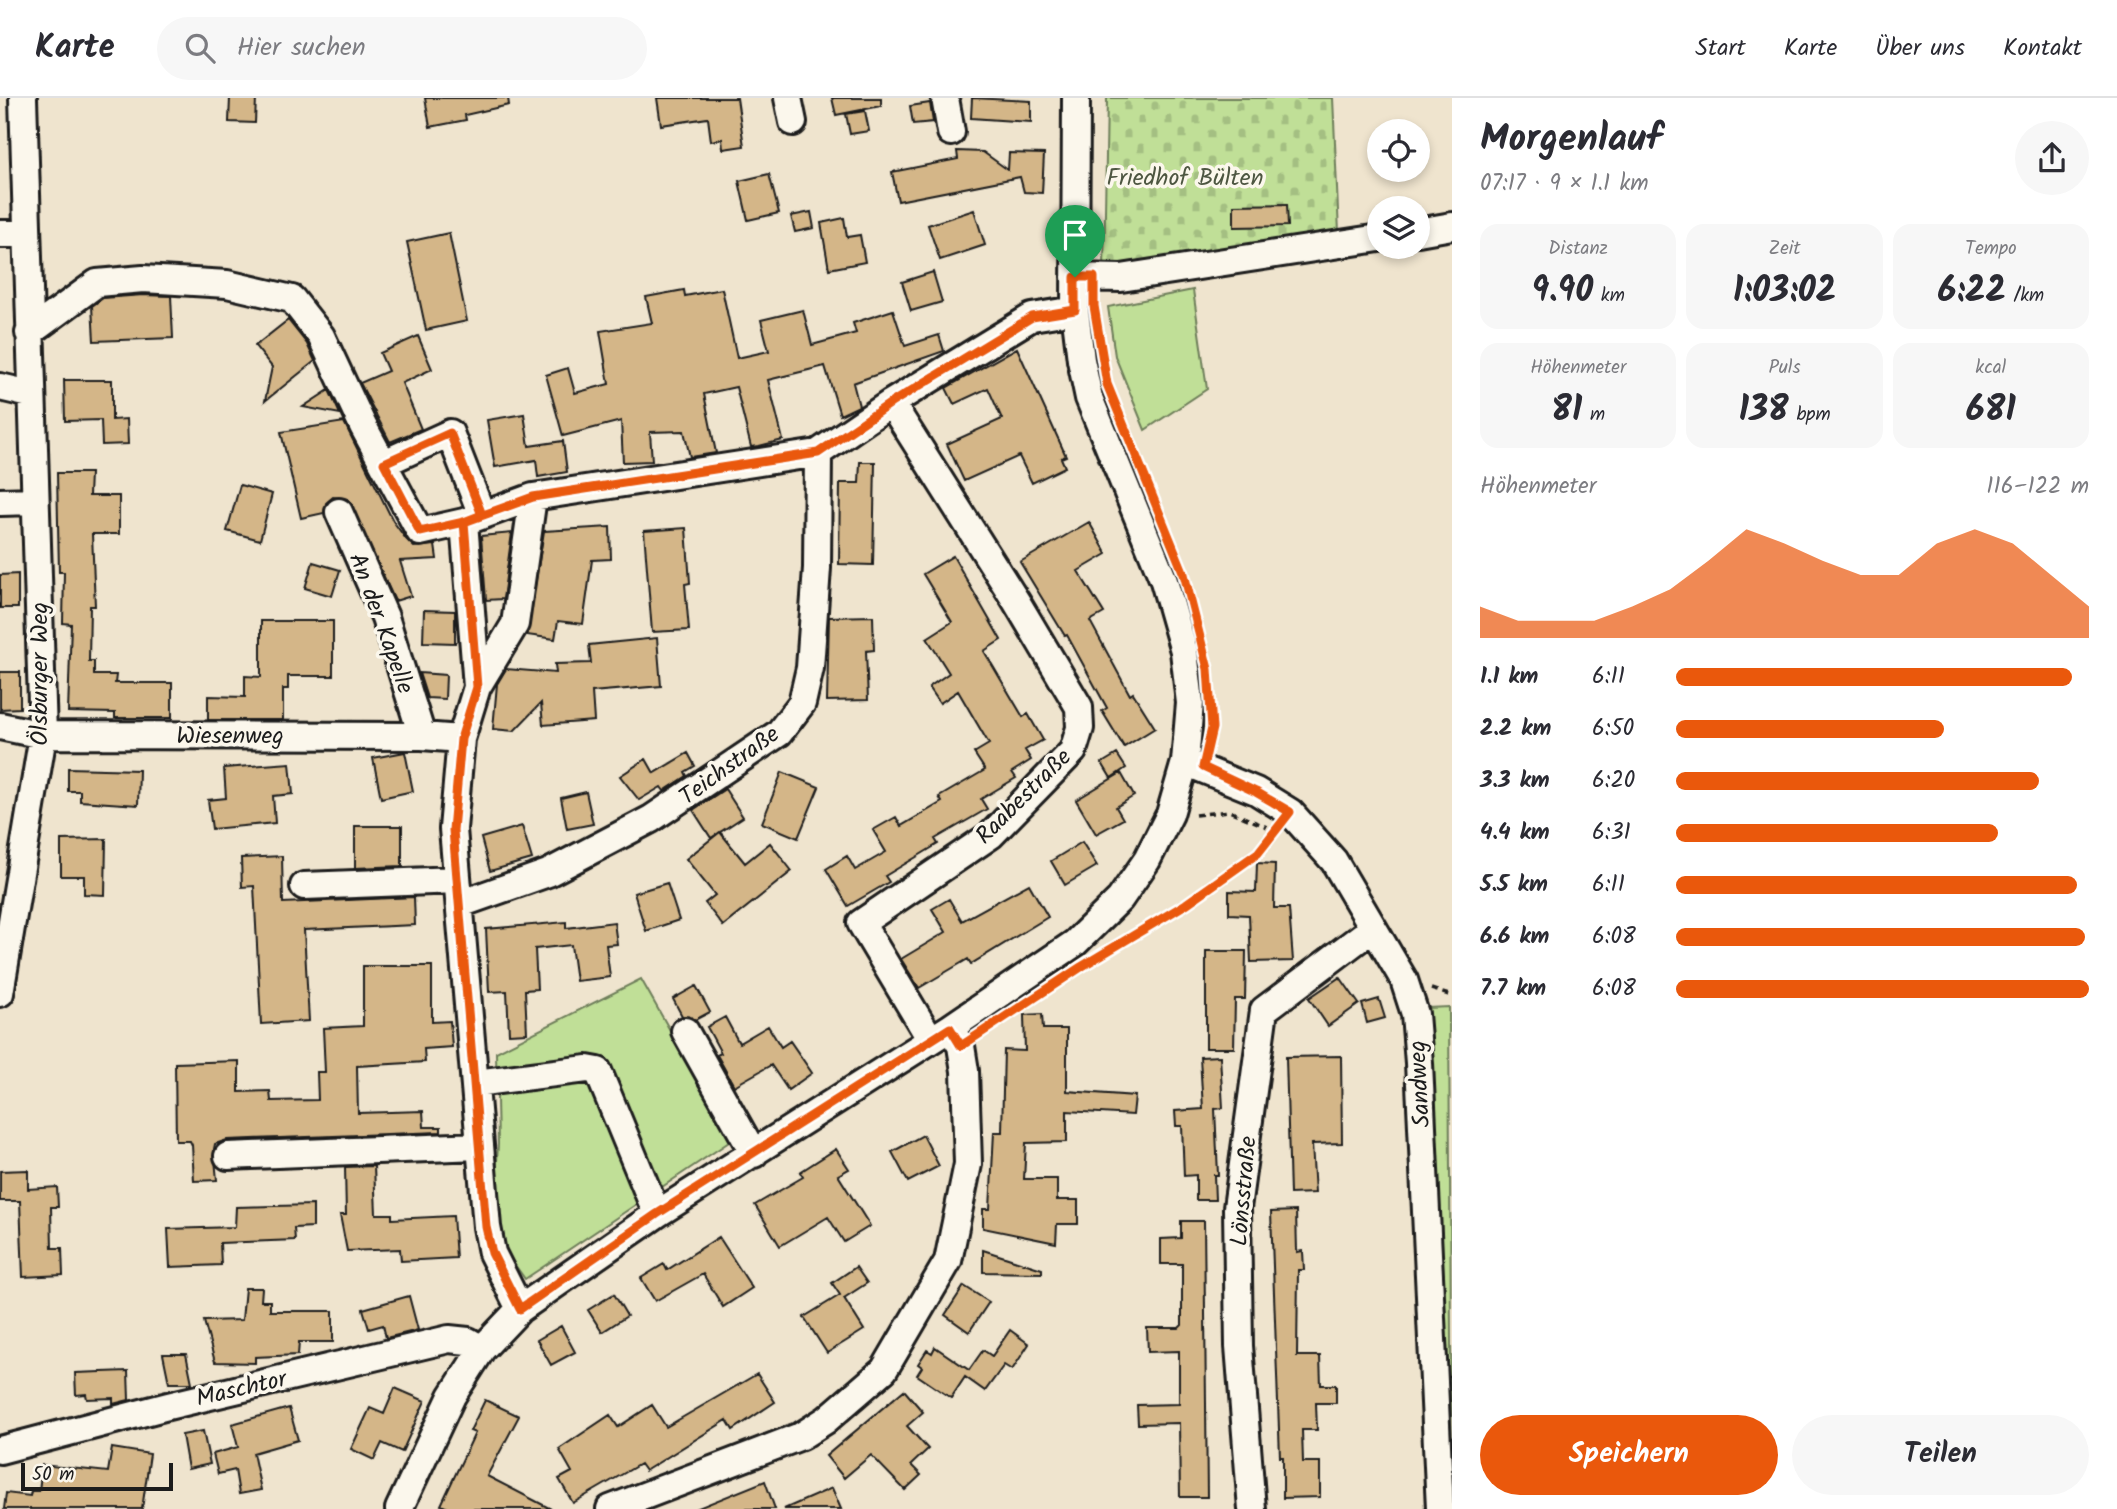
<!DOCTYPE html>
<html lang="de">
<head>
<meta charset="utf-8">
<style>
	body { margin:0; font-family:Kalam,sans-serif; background:#f7f7f7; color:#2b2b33; height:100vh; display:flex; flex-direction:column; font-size:26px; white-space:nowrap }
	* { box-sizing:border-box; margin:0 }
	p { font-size:23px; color:#7c7c81 }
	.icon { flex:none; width:38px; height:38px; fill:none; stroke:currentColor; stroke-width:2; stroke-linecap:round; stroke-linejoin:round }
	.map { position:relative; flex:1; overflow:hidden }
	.panel { display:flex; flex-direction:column; background:#fff; width:665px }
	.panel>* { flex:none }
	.fabs { position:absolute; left:1367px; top:21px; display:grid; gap:14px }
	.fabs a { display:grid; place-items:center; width:63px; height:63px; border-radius:50%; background:#fff; box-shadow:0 4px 10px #0003; font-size:35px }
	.scale { position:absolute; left:21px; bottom:18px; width:152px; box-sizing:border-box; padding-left:7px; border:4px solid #1c1c1c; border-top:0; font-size:19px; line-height:24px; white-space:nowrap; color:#1c1c1c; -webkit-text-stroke:5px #fbf7ec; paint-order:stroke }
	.pin { position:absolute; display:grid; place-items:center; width:60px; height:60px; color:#fff; margin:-72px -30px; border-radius:50% 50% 50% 0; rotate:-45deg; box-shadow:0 0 7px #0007 }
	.pin .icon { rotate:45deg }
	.round { display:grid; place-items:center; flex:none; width:74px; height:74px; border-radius:37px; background:#f7f7f7 }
	.summary { display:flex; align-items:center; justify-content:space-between; height:119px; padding:0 28px }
	h1 { font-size:38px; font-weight:800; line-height:52px }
	.figures { display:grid; grid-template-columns:repeat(3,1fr); gap:10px; height:119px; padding:7px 28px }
	.figures div { display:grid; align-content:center; border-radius:18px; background:#f7f7f7; text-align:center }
	.figures b { font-size:35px; font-weight:800 }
	.figures small { font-size:19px; font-weight:400 }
	.figures p { font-size:19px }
	.chart { height:196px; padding:14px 28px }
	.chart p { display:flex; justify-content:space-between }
	.chart svg { width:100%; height:126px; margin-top:7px; fill:#ea580c; opacity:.7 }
	.button { display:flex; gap:14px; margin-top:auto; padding:14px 28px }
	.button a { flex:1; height:80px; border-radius:42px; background:#ea580c; color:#fff; font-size:28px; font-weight:800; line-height:80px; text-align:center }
	.button a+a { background:#f7f7f7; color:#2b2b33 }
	ul { padding:0 28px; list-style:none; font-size:23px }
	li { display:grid; grid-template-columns:112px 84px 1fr; align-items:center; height:52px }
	li i { height:18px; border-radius:9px; background:#ea580c }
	header { display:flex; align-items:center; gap:42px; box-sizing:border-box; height:98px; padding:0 35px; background:#fff; border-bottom:2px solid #e1e1e2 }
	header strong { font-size:33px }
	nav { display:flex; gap:38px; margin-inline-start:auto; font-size:24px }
	.search { width:490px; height:63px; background:#f7f7f7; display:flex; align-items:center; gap:18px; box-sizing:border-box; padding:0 24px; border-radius:38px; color:#7c7c81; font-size:26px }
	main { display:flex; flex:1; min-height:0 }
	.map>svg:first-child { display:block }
</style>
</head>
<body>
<header>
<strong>Karte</strong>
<div class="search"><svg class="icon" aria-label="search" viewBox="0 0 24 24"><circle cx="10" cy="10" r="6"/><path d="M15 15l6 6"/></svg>Hier suchen</div>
<nav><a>Start</a><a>Karte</a><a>Über uns</a><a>Kontakt</a></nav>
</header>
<main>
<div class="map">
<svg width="1452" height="1411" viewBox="0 0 1452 1411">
	<defs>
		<pattern id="cemetery-stones" width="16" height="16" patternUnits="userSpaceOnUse" patternTransform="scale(1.75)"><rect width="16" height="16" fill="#c0df97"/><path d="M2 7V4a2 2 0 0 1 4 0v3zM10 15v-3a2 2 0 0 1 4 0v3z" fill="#a4bf82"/></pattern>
	</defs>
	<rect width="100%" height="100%" fill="#efe4ce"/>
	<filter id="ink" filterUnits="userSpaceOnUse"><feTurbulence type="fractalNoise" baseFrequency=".0143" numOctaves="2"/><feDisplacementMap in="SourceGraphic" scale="14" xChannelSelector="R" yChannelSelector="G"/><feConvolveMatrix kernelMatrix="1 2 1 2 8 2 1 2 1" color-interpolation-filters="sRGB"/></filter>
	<g filter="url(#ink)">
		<path fill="#c0df97" stroke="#6e7e5a" stroke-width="2" d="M1193 192 1207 291 1145 332 1115 258 1108 209Z
			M641 881 732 1042 525 1181 500 1146 494 1116 498 1046 496 954Z
			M1449 909 1452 1411 1446 1394 1428 910Z"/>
		<path fill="url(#cemetery-stones)" stroke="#6e7e5a" stroke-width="2" d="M1107 0H1333L1339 135 1104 172Z"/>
		<path fill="#d4b688" stroke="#1c1c1c" stroke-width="2" d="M230 0H256L255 25 229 24Z
			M425 0H508L509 7 465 17 466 22 430 29Z
			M657 0H737L744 48 723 51 722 41 711 43 708 20 661 27Z
			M832 0H881V8L836 17Z
			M972 0 1031 3V24L971 20Z
			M930 5 933 24 913 26 910 8Z
			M865 13 869 33 850 36 846 16Z
			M957 53 983 54 1008 72 1009 55 1044 56 1042 95 1024 94 1020 79 898 103 892 74 958 61Z
			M769 76 779 115 748 122 739 83Z
			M1287 106 1288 128 1234 129V107Z
			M974 112 985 147 940 162 928 127Z
			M811 114 814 130 795 134 791 118Z
			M844 120 847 139 860 137 865 164 829 171 821 125Z
			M449 135 467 223 426 232 407 144Z
			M933 174 942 204 911 213 902 184Z
			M722 191 737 260 769 253 761 222 803 212 812 247 856 235 853 225 893 212 905 248 939 237 944 253 853 285 859 308 840 317 825 268 768 282 783 342 759 348 751 349 736 289 704 296 716 355 690 359 684 333 650 334 652 363 623 364 621 323 563 338 546 277 568 270 575 295 609 286 600 233 652 225 646 199 684 192 685 198Z
			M143 197 171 198 173 240 94 243 92 208 103 200Z
			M288 222 307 246 315 263 265 303 272 269 255 248Z
			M418 238 432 271 402 285 421 331 390 344 360 285 388 273 380 255Z
			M1017 250 1066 358 1061 360 1065 369 1032 385 1019 358 964 383 947 346 1002 321 988 290 954 306 946 290Z
			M64 282H112V322L127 321 128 346 102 347 101 322 65 323Z
			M329 292 340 316 303 309Z
			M524 316 529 348 563 343 567 374 538 379 536 362 495 369 487 322Z
			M344 324 393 423 406 441 414 449 435 447 437 461 400 463 411 498 395 503 348 401 333 399 326 405 324 415 301 420 281 334Z
			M860 364H875L873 467 839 466 840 385H859Z
			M57 375H90L89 398H119V436H92L95 508H90L89 563H94V577H116L115 585H172V620H115V615L68 614 71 526 63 525 64 474H59Z
			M240 387 272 396 260 442 227 433Z
			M1089 424 1107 456 1078 473 1104 515 1090 523 1130 597 1133 595 1155 630 1124 649 1102 613 1107 610 1067 537 1065 538 1020 464Z
			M610 429 611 461 592 462 583 526 558 523 555 541 527 537 544 433Z
			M686 430 690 485 685 486 689 532 652 534 644 433Z
			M512 435 503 501 486 502 481 438Z
			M953 458 1001 542 984 553 1023 619 1028 616 1043 642 1025 652 1031 662 1012 674 1016 680 981 701 987 711 935 741 938 746 885 778 889 784 848 808 826 771 847 758 855 772 886 754 873 732 896 719 901 728 942 704 939 699 985 672 974 655 989 646 958 593 940 605 929 589 949 575 927 540 952 524 923 476Z
			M313 464 340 472 332 498 305 490Z
			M18 476V510H0V477Z
			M424 512 455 513V545L423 544Z
			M873 518 874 552 866 553 868 602 827 603 829 519Z
			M261 523H333V578H288V591H283V622H208V598L245 599V578L261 579Z
			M657 540 661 588 592 594 594 623 543 627 541 605 514 633 493 631 497 586 506 571 556 575 555 566 591 565 589 547Z
			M0 574H20V610L0 611Z
			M419 575 446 577 445 601 427 600Z
			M405 654 413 693 381 700 373 660Z
			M688 655 695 668 685 674 687 678 664 693 661 689 639 702 620 678 646 661 654 675Z
			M1117 656 1126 670 1111 680 1102 665Z
			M290 665 293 696 273 698 275 725 212 731 208 702 226 700 224 670Z
			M68 670 139 672 138 707 80 703V693H68Z
			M782 674 819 689 798 740 762 725Z
			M1121 675 1134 698 1116 709 1123 721 1096 736 1076 702Z
			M725 691 743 719 711 740 693 712Z
			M586 694 593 726 567 731 561 700Z
			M355 728H402V768L355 770Z
			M522 728 532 761 490 773 481 740Z
			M720 734 745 765 770 745 792 773 723 828 705 805 715 797 686 761Z
			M106 741 105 797 84 796V778H61V742Z
			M1082 744 1097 768 1065 787 1051 763Z
			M282 758 283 805 414 799 415 827 304 832 309 923 261 926 254 788 242 789 241 760Z
			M1257 765 1275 766 1274 810H1289L1293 863 1251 864 1249 817 1229 816V793L1256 794Z
			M667 785 679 822 646 833 634 795Z
			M1029 786 1048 819 971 866 968 861 919 890 901 861 946 834 932 811 949 801 962 823Z
			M566 824V830L614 824 617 846 606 847 610 879 576 883 571 847 535 851 537 891 525 892 527 935 509 936 507 893 489 894 486 831Z
			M1206 853H1246L1245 901H1235L1234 950H1206Z
			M363 868H432V924L450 923 452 949 424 951 425 964 357 968 358 1015 423 1013 424 1029H441V1034L227 1042 215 1046 214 1051 217 1082 194 1083 192 1047 190 1043H176L175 965 239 963V994L270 993 271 1003 318 1002 317 974H325L323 930 363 928Z
			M1340 879 1359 906 1328 928 1309 900Z
			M696 888 710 914 695 922 682 918 673 901Z
			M1379 901 1385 920 1367 925 1362 906Z
			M1042 916 1043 931H1067V993L1135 998 1133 1017 1067 1013V1044L1026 1045 1024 1081H1057V1102H1078V1126H1057L1056 1145 983 1130V1111H990L994 1034H1002L1004 952 1025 953 1024 917Z
			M725 919 739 945 768 928 781 949 790 943 812 975 788 992 771 967 734 988 717 957 721 955 707 929Z
			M1220 958 1223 1010 1215 1011 1218 1077H1214L1215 1102H1196V1077L1184 1078 1182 1028H1176L1175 1013 1203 1011 1200 959Z
			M1341 958 1342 1045 1312 1046 1315 1095 1290 1096 1286 959Z
			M923 1037 939 1068 908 1084 892 1054Z
			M836 1051 849 1071 838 1077 870 1128 844 1144 828 1119 780 1148 755 1107 803 1079 800 1074Z
			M374 1068 376 1116H392V1121L453 1118 456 1160 401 1163 400 1151 347 1153 340 1117H346L345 1069Z
			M28 1072V1091L57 1089 58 1109H51L52 1150H62L63 1177 23 1179 20 1103H0V1073Z
			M313 1107V1129L294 1130 295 1142 220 1145 221 1167 170 1169 168 1131 235 1129 236 1109Z
			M1296 1113 1297 1154 1303 1153 1304 1172H1298L1297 1258H1320L1321 1287H1336V1305H1316L1317 1332H1302L1303 1364H1320V1399L1283 1400V1359H1280L1271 1114Z
			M1181 1123H1204L1207 1399H1180L1179 1325 1138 1326 1137 1307 1179 1306V1253L1148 1254 1147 1230H1179L1182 1227V1166H1161V1141L1181 1140Z
			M719 1139 752 1190 723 1209 703 1176 655 1203 641 1180 664 1166 667 1172Z
			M983 1152 1042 1171V1175L983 1174Z
			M856 1169 867 1185 844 1200 864 1232 827 1255 804 1219 840 1197 832 1185Z
			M964 1188 989 1204 969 1234 945 1217Z
			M245 1190H262L261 1203H270V1213H333V1244H299L298 1257 255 1259V1265L215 1264 204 1223 242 1222Z
			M614 1196 627 1218 602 1234 588 1212Z
			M409 1198 418 1232 386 1240 383 1227 369 1231 363 1211Z
			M561 1228 575 1254 551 1267 537 1242Z
			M1010 1232 1029 1246 1012 1272 1004 1267 985 1293 965 1279 951 1300 917 1277 922 1269 918 1266 927 1252 932 1255 935 1249 969 1272 983 1252 992 1258Z
			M163 1256H186L192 1285H169Z
			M128 1273 129 1302 113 1306V1300L87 1301 86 1296 76 1297 75 1275Z
			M757 1276 775 1304 733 1332 727 1322 645 1373 640 1366 573 1405 559 1381 572 1374 559 1351 610 1317 618 1329 652 1307 666 1329Z
			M395 1290 425 1303 402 1354 382 1345 374 1362 351 1351 370 1310 384 1316Z
			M904 1292 923 1314 907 1328 928 1351 911 1367 921 1377 905 1392 871 1357 844 1380 826 1358Z
			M485 1302 519 1318 487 1378 551 1411H450L441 1407 475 1335 470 1333Z
			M289 1310 298 1342 253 1355 261 1392 239 1396 235 1372 218 1376 213 1356 238 1349 232 1326Z
			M203 1333 210 1366 188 1371 182 1337Z
			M112 1350 150 1356 142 1411H4L6 1395 30 1398 31 1393H39L42 1367 108 1374Z
			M765 1383 775 1411H699L698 1410Z
			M832 1390 841 1411H784Z"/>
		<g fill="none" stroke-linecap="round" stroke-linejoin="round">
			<g stroke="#1c1c1c" stroke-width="32">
				<path id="minor" d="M788 0 793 24
					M945 0 951 34
					M1418 134 1452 128
					M0 136H26
					M1075 179 1121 180 1379 140
					M29 235 97 185 143 181 227 186 292 201 321 238 363 328 420 434 464 424
					M0 289 30 296
					M891 305 1016 503 1079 609 1080 630 1073 653 991 737 861 825 931 942
					M384 365 450 335 482 417
					M0 404 35 403
					M339 414 385 519 422 638
					M477 589 464 424 533 399
					M0 628 43 637 422 638 461 641
					M1185 664 1256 693 1290 714 1334 763 1404 882 1415 916 1419 965 1440 1411
					M304 788 457 782
					M460 806 548 775 651 721 779 635 802 605 810 570 817 470 818 355
					M0 895 43 637 23 0
					M685 933 754 1056
					M476 985 587 971 598 973 657 1116
					M228 1058 479 1048
					M520 1211 492 1155 487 1129 453 731 461 641 477 589 515 526 533 399 818 355 891 305 1032 219 1075 212
					M0 1352 168 1308 449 1241 468 1243 482 1251
					M399 1411 452 1298 482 1251 520 1211 657 1116 950 930 1075 845 1120 801 1147 762 1170 716 1185 664 1190 605 1184 553 1164 483 1089 300 1081 262 1075 212 1076 0
					M610 1411 801 1338 826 1322 884 1272 948 1163 968 1066 965 973 961 948 950 930
					M1252 1411 1239 1248 1237 1110 1264 912 1373 830"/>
			</g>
			<path stroke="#1c1c1c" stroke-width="3.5" stroke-dasharray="7 5" stroke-linecap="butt" d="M1195 717 1229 713 1267 729
				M1092 862C1154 825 1231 790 1276 732
				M1431 891 1452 898"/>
			<use href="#minor" stroke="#fbf7ec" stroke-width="26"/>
		</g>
	</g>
	<g fill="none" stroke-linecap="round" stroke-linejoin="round" filter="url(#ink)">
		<g stroke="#fff" stroke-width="14">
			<path id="route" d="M1075 179V212L1032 219 891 305 818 355 533 399 464 424 420 434 384 365 450 335 482 417 464 424 477 589 461 641 453 732 486 1129 492 1155 520 1211 657 1116 950 930 961 948 1081 869 1186 806 1258 755 1290 714 1256 694 1203 669 1212 630 1208 571 1184 476 1107 286 1094 208V179H1075"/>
		</g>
		<use href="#route" stroke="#ea580c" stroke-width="9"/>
	</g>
	<g text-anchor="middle" stroke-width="7" stroke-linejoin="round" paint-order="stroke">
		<g font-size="24" fill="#4d5641" stroke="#fbf7ec">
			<text x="1185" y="87">Friedhof Bülten</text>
		</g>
		<g font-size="24" fill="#1c1c1c" stroke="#fbf7ec">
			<text transform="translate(382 525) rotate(70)" y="8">An der Kapelle</text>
			<text transform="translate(39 576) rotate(-90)" y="8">Ölsburger Weg</text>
			<text x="230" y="645">Wiesenweg</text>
			<text transform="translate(729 667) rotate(-36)" y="8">Teichstraße</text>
			<text transform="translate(1023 698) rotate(-45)" y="8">Raabestraße</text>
			<text transform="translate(1419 986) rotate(-93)" y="8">Sandweg</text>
			<text transform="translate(1243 1093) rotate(-85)" y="8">Lönsstraße</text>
			<text transform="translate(241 1290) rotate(-13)" y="8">Maschtor</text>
		</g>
	</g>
</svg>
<div class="fabs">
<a><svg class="icon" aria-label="locate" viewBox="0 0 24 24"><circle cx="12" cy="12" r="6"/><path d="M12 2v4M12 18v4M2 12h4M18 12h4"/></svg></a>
<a><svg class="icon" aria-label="layers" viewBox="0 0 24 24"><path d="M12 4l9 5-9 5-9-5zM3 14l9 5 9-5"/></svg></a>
</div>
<div class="scale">50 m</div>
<div class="pin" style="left:1075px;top:179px;background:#1e9e55"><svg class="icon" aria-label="arrive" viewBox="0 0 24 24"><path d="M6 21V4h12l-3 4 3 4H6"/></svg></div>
</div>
<section class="panel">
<div class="summary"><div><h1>Morgenlauf</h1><p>07:17 · 9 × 1.1 km</p></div><a class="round"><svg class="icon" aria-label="share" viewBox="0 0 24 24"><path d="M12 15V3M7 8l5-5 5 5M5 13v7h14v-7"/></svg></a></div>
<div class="figures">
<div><p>Distanz</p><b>9.90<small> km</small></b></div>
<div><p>Zeit</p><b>1:03:02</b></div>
<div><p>Tempo</p><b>6:22<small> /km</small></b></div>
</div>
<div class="figures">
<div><p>Höhenmeter</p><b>81<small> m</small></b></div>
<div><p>Puls</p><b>138<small> bpm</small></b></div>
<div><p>kcal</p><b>681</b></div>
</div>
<div class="chart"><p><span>Höhenmeter</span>116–122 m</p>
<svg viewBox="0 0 160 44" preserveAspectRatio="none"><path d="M0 44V33L10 38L20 38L30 38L40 33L50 27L60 17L70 6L80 11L90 17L100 22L110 22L120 11L130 6L140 11L150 22L160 33V44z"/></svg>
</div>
<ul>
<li><b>1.1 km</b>6:11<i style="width:96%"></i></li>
<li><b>2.2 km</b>6:50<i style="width:65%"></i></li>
<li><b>3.3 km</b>6:20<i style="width:88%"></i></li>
<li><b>4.4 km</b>6:31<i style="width:78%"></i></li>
<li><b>5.5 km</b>6:11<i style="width:97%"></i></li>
<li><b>6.6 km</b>6:08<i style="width:99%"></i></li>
<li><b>7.7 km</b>6:08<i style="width:100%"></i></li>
</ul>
<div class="button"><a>Speichern</a><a>Teilen</a></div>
</section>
</main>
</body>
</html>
